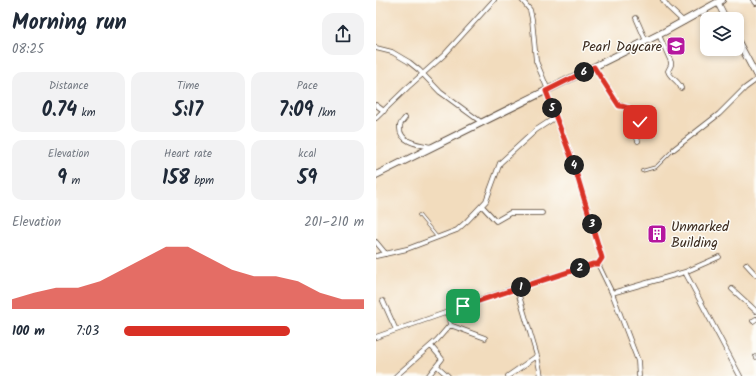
<!DOCTYPE html>
<html lang="en">
<head>
<meta charset="utf-8">
<style>
	body { margin:0; font-family:Kalam,sans-serif; background:#f2f2f3; color:#1f2937; height:100vh; display:flex; flex-direction:column; font-size:15px; white-space:nowrap }
	* { box-sizing:border-box; margin:0 }
	p { font-size:13px; color:#747a83 }
	.icon { flex:none; width:22px; height:22px; fill:none; stroke:currentColor; stroke-width:2; stroke-linecap:round; stroke-linejoin:round }
	.map { position:relative; flex:1; overflow:hidden }
	.sheet { display:flex; flex-direction:column; background:#fff; width:376px }
	.sheet>* { flex:none }
	.tools { position:absolute; left:324px; top:12px; display:grid; gap:8px }
	.tools a { display:grid; place-items:center; width:44px; height:44px; border-radius:8px; background:#fff; box-shadow:0 2px 6px #0003; font-size:20px }
	.pin { position:absolute; display:grid; place-items:center; width:34px; height:34px; color:#fff; margin:-17px; border-radius:8px; box-shadow:0 2px 6px #0006 }
	.km { position:absolute; width:20px; height:20px; margin:-10px; border-radius:50%; background:#222; color:#fff; font-size:11px; line-height:20px; text-align:center }
	.round { display:grid; place-items:center; flex:none; width:42px; height:42px; border-radius:12px; background:#f2f2f3 }
	.head { display:flex; align-items:center; justify-content:space-between; height:68px; padding:0 12px }
	h1 { font-size:22px; font-weight:600; line-height:30px }
	.figures { display:grid; grid-template-columns:repeat(3,1fr); gap:6px; height:68px; padding:4px 12px }
	.figures div { display:grid; align-content:center; border-radius:10px; background:#f2f2f3; text-align:center }
	.figures b { font-size:20px; font-weight:600 }
	.figures small { font-size:11px; font-weight:400 }
	.figures p { font-size:11px }
	.chart { height:112px; padding:8px 12px }
	.chart p { display:flex; justify-content:space-between }
	.chart svg { width:100%; height:72px; margin-top:4px; fill:#d93025; opacity:.7 }
	ul { padding:0 12px; list-style:none; font-size:13px }
	li { display:grid; grid-template-columns:64px 48px 1fr; align-items:center; height:30px }
	li i { height:10px; border-radius:5px; background:#d93025 }
	main { display:flex; flex:1; min-height:0 }
	.map>svg:first-child { display:block }
</style>
</head>
<body>
<main>
<section class="sheet">
<div class="head"><div><h1>Morning run</h1><p>08:25</p></div><a class="round"><svg class="icon" aria-label="share" viewBox="0 0 24 24"><path d="M12 15V3M7 8l5-5 5 5M5 13v7h14v-7"/></svg></a></div>
<div class="figures">
<div><p>Distance</p><b>0.74<small> km</small></b></div>
<div><p>Time</p><b>5:17</b></div>
<div><p>Pace</p><b>7:09<small> /km</small></b></div>
</div>
<div class="figures">
<div><p>Elevation</p><b>9<small> m</small></b></div>
<div><p>Heart rate</p><b>158<small> bpm</small></b></div>
<div><p>kcal</p><b>59</b></div>
</div>
<div class="chart"><p><span>Elevation</span>201–210 m</p>
<svg viewBox="0 0 160 44" preserveAspectRatio="none"><path d="M0 44V38L10 34L20 31L30 31L40 27L50 20L60 13L70 6L80 6L90 13L100 20L110 24L120 24L130 27L140 34L150 38L160 38V44z"/></svg>
</div>
<ul>
<li><b>100 m</b>7:03<i style="width:69%"></i></li>
</ul>
</section>
<div class="map">
<svg width="380" height="376" viewBox="0 0 380 376">
	<rect width="100%" height="100%" fill="#fdfcf7"/>
	<filter id="ink" filterUnits="userSpaceOnUse"><feTurbulence type="fractalNoise" baseFrequency=".025" numOctaves="2"/><feDisplacementMap in="SourceGraphic" scale="8" xChannelSelector="R" yChannelSelector="G"/><feConvolveMatrix kernelMatrix="1 2 1 2 8 2 1 2 1" color-interpolation-filters="sRGB"/></filter>
	<filter id="wash" filterUnits="userSpaceOnUse"><feTurbulence type="fractalNoise" baseFrequency=".012" numOctaves="4" result="noise"/><feDisplacementMap in="SourceGraphic" scale="16" xChannelSelector="R" yChannelSelector="G"/><feGaussianBlur stdDeviation="0.9" result="paint"/><feColorMatrix in="noise" values="0 0 0 0 0 0 0 0 0 0 0 0 0 0 0 0 0 1.4 0 .05"/><feComposite in="paint" operator="in"/></filter>
	<g filter="url(#wash)">
		<rect width="100%" height="100%" fill="#f2dcbd"/>
	</g>
	<g filter="url(#ink)">
		<g fill="none" stroke-linecap="round" stroke-linejoin="round">
			<g stroke="#564536" stroke-width="3.5">
				<path id="lane" d="M266 171 280 167 298 149
					M43 215 61 237
					M379 356 380 358"/>
			</g>
			<g stroke="#564536" stroke-width="5.5">
				<path id="street" d="M146 0 154 10 156 19 160 61 172 90
					M287 0 292 7 308 22
					M378 0 380 3
					M260 18 270 41
					M283 35 295 62V65L292 71C294 78 303 81 305 88
					M0 48 16 52 33 62 43 70 64 92 105 122
					M218 67 243 106C255 106 257 113 264 122L260 135 262 141
					M0 105 8 111
					M0 118 32 87 68 55 118 0
					M29 118C27 121 24 123 24 126 22 143 45 145 56 147
					M298 149 343 114 369 88 380 80
					M106 206 120 221 134 213H166
					M0 242 10 254
					M0 256 31 249 81 230 91 221 110 201 124 163 160 130 180 117
					M222 264 236 293 262 361 263 376
					M370 264 380 275
					M309 272 364 376
					M141 289 161 356 165 376
					M356 289 380 311
					M236 293 309 272 343 257
					M7 301 20 330
					M72 312 74 325
					M377 321 380 319
					M74 325 109 338
					M0 337 72 312 102 300 217 264H222L226 258 224 251 197 162 170 91
					M61 366 72 376
					M53 375 66 359 55 346
					M20 376 61 340 74 325
					M132 376 161 356"/>
			</g>
			<g stroke="#564536" stroke-width="7">
				<path id="secondary" d="M342 3 350 19
					M361 39 380 75"/>
			</g>
			<g stroke="#564536" stroke-width="8">
				<path id="primary" d="M0 175 288 32 346 0"/>
			</g>
			<use href="#lane" stroke="#fff" stroke-width="2"/>
			<use href="#street" stroke="#fff" stroke-width="4"/>
			<use href="#secondary" stroke="#fff" stroke-width="5.5"/>
			<use href="#primary" stroke="#fff" stroke-width="6"/>
		</g>
	</g>
	<g fill="none" stroke-linecap="round" stroke-linejoin="round" filter="url(#ink)">
		<g stroke="#fff" stroke-width="8">
			<path id="route" d="M87 306 217 264H222L226 258 197 162 170 91 218 67 243 106C255 106 257 113 264 122"/>
		</g>
		<use href="#route" stroke="#d93025" stroke-width="5"/>
	</g>
	<defs>
		<g id="school-square" transform="scale(1)"><rect x="-9" y="-9" width="18" height="18" rx="4" fill="#b5179e" stroke="#fdfcf7"/><path d="M0-5L7-2L0 1L-7-2ZM-4 1L0 2.5L4 1V4Q0 6-4 4Z" fill="#fff"/></g>
		<g id="building-square" transform="scale(1)"><rect x="-9" y="-9" width="18" height="18" rx="4" fill="#b5179e" stroke="#fdfcf7"/><path d="M-4-6H4V6H1V3H-1V6H-4ZM-2.5-4.3h1.7v1.8h-1.7ZM.8-4.3h1.7v1.8H.8ZM-2.5-1h1.7V.8h-1.7ZM.8-1h1.7V.8H.8Z" fill="#fff"/></g>
	</defs>
	<g fill-rule="evenodd">
		<use href="#school-square" x="300" y="46"/>
		<use href="#building-square" x="281" y="234"/>
	</g>
	<g text-anchor="middle" stroke-width="3" stroke-linejoin="round" paint-order="stroke">
		<g font-size="14" fill="#3b2a1e" stroke="#fdfcf7" text-anchor="end">
			<text x="286" y="51">Pearl Daycare</text>
			<text x="295" y="231" text-anchor="start">Unmarked<tspan x="295" dy="16">Building</tspan></text>
		</g>
	</g>
</svg>
<div class="tools">
<a><svg class="icon" aria-label="layers" viewBox="0 0 24 24"><path d="M12 4l9 5-9 5-9-5zM3 14l9 5 9-5"/></svg></a>
</div>
<div class="pin" style="left:87px;top:306px;background:#1e9e55"><svg class="icon" aria-label="arrive" viewBox="0 0 24 24"><path d="M6 21V4h12l-3 4 3 4H6"/></svg></div>
<div class="pin" style="left:264px;top:122px;background:#d93025"><svg class="icon" aria-label="check" viewBox="0 0 24 24"><path d="M5 12l5 5 9-10"/></svg></div>
<b class="km" style="left:145px;top:287px">1</b>
<b class="km" style="left:204px;top:268px">2</b>
<b class="km" style="left:216px;top:224px">3</b>
<b class="km" style="left:198px;top:165px">4</b>
<b class="km" style="left:176px;top:108px">5</b>
<b class="km" style="left:208px;top:72px">6</b>
</div>
</main>
</body>
</html>
